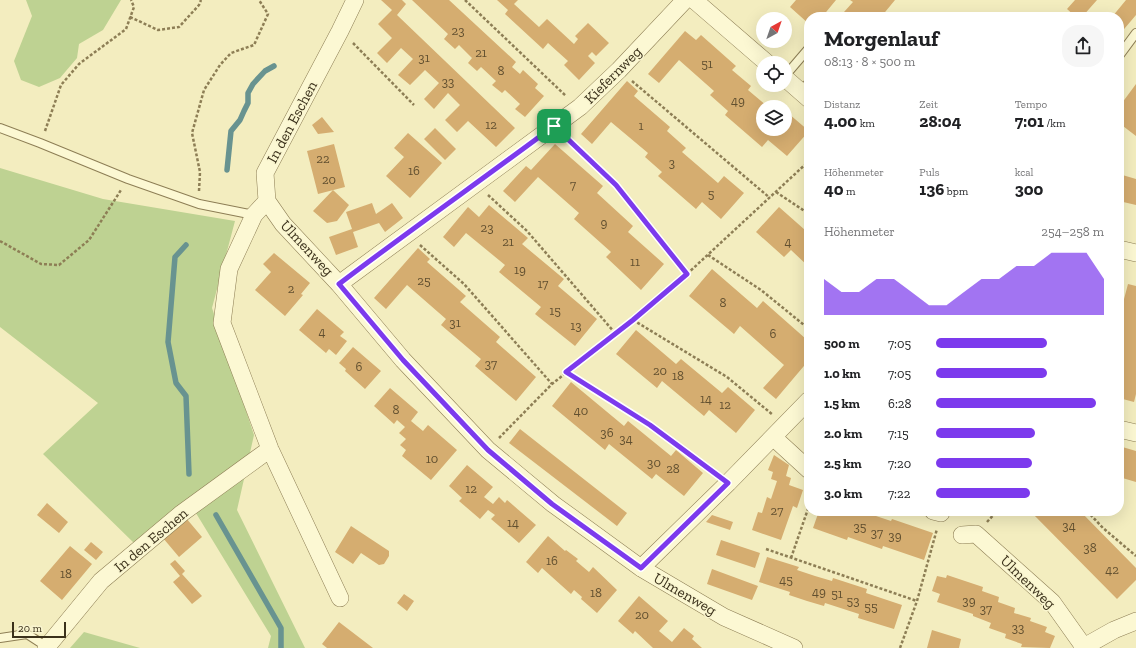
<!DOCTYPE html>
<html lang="de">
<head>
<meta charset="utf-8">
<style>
	body { margin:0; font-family:"Zilla Slab",serif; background:#f6f6f6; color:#202124; height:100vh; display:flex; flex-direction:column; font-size:15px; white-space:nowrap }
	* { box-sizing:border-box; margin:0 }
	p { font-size:13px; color:#757577 }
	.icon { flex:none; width:22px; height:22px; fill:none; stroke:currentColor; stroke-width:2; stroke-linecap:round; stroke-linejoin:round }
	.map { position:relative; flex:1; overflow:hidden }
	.details { position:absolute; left:804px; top:12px; width:320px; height:504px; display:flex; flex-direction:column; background:#fff; border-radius:16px; box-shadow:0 4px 16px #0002 }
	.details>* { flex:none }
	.needle { width:26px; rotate:40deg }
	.buttons { position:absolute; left:756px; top:12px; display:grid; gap:8px }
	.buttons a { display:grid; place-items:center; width:36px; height:36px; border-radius:50%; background:#fff; box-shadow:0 4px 16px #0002; font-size:20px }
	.scale { position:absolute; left:12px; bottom:10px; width:54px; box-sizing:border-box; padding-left:4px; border:2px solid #3b311b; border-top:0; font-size:11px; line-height:14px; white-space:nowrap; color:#3b311b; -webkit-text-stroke:3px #f9f5cf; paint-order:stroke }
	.pin { position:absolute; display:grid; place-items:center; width:34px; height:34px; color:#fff; margin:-17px; border-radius:8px; box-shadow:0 2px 6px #0006 }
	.round { display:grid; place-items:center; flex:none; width:42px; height:42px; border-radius:16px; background:#f6f6f6 }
	.headline { display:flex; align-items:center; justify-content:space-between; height:68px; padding:0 20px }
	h1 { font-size:22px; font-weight:700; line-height:30px }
	.metrics { display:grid; grid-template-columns:repeat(3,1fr); gap:6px; height:68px; padding:4px 20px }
	.metrics div { display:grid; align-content:center }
	.metrics b { font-size:17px; font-weight:700 }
	.metrics small { font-size:11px; font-weight:400 }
	.metrics p { font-size:11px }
	.chart { height:112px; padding:8px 20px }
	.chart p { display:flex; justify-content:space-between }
	.chart svg { width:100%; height:72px; margin-top:4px; fill:#7c3aed; opacity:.7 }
	ul { padding:0 20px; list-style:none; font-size:13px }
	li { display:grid; grid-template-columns:64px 48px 1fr; align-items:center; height:30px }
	li i { height:10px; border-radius:5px; background:#7c3aed }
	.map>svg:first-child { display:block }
</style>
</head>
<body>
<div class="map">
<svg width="1136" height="648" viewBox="0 0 1136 648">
	<rect width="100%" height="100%" fill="#f3edbf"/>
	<path fill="#bed292" d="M26 0H121L103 30 79 44 77 58 60 78 39 87 21 80 14 61 32 16Z
		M0 168 103 199 235 221 212 308 254 435 237 510 305 648H268L271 636 188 500 135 544 43 454 98 403 0 327Z
		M84 632 140 648H70Z"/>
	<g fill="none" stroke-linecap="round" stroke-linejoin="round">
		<path stroke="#689390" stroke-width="5.5" d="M227 170 231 131 240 120 244 111 248 103V93L253 84 265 71 274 66
			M186 245 175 257 168 342 176 383 186 396 189 474
			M216 515 281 628V648"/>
	</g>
	<path fill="#d5ad70" d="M381 0H402L406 4 397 15 515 128 496 147 468 121 457 132 445 120 460 105 448 93 434 109 424 99 439 83 425 70 410 85 398 75 413 59 401 48 387 63 377 53 392 38 378 24 392 10Z
		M412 0H449L516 62 512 67 520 74 523 70 538 84 535 88 544 96 525 117 515 109 520 104 505 90 502 93 492 85 496 81 481 67 477 71 468 63 472 58 459 45 455 49 444 39 448 34Z
		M497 0H518L514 4 539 27 547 19 574 44 578 39 575 36 588 23 609 43 596 56 592 52 588 56 595 63 579 80 564 65 568 61 548 43 543 49 505 14 508 10Z
		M796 0H836L822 17H809V24L790 7Z
		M850 0H895L881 17H849L844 12 853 2Z
		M1075 0H1097L1082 17H1076L1067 9Z
		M1126 0H1136V15L1119 35V17H1112Z
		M685 31 696 40 701 35 736 66 732 70 751 86 748 90 768 107H763V129H785V119L789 114 809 131 787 156 768 140 762 147 725 115 728 111 710 95 714 91 679 60 659 83 648 74Z
		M627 81 638 91 634 96 670 127 667 131 686 148 682 152 718 183 724 176 744 193 721 219 702 202 696 209 658 176 662 172 645 157 648 153 611 122 592 144 581 134Z
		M1136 84V136L1119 123V107Z
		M322 117 334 132 318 134 312 125Z
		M435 128 456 149 445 160 424 139Z
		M408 133 442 163 410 198 386 176 404 157 394 148Z
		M334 144 345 187 318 194 307 151Z
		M555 144 603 186 597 193 633 226 628 232 664 264 641 290 606 257 611 252 574 219 579 213 538 177 515 202 503 191 526 166 531 170Z
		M1119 174 1136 179V205L1119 201Z
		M333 190 349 205 337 221 327 223 313 211Z
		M372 203 376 214 392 203 403 218 385 232 379 223 353 232 358 247 336 255 329 237 352 229 346 212Z
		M489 205 528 238 522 244 564 279 558 286 597 319 575 346 535 314 541 307 499 272 505 265 466 233 454 247 443 237 468 207 479 217Z
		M779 207 805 230 809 225V267L791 250 784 257 756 232Z
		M418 248 430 259 427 262 466 296 460 302 500 337 496 342 536 377 516 401 475 366 481 359 441 325 446 319 407 285 386 309 374 298Z
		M274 253 310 283 301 294 303 295 285 316 255 290 271 272 263 264Z
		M712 269 757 308 763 301 806 339 809 336V360L776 399 763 388 784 365 740 326 734 334 689 296Z
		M1128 284 1136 286V394L1134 402 1119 398V318Z
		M317 309 344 332 340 336 347 341 336 355 329 349 326 353 299 330Z
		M636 330 676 364 681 359 722 393 728 387 755 410 736 433 709 410 704 416 662 381 657 388 616 354Z
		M353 347 381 371 365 389 345 371 346 369 339 363Z
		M571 382 624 426 628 421 671 456 676 450 703 473 684 496 656 474 652 479 609 444 605 450 552 406Z
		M390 388 418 412 411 421 423 431 428 425 457 450 431 480 402 456 406 450 400 445 406 439 399 433 405 427 397 420 394 424 374 406Z
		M520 429 627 513 617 526 509 443Z
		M1119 446 1136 451V482L1119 477Z
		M774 455 789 465 786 476 791 478 789 485 803 490 797 508 793 506 781 540 752 530 758 512 762 513 767 497 771 499 777 481 771 479 773 472 768 470Z
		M467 465 493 487 484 497 493 504 499 497 505 503 507 500 536 525 519 543 491 519 495 515 488 510 480 519 459 501 462 498 449 486Z
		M47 503 68 522 59 533 37 515Z
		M819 511H852L856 512V511H861L891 521 892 519 933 533 924 560 883 546 882 549 848 537 847 540 813 528Z
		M967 511H975V514H967Z
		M1030 511H1080L1136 568V580L1117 599Z
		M712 515 733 522 730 530 706 522Z
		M186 518 202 537 179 557 163 538Z
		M351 526 389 551V556L384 564 379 565 361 553 353 564 335 552Z
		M548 536 565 551 566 550 578 559 576 561 589 572 593 567 617 590 597 613 581 599 582 597 574 590 571 594 542 568 538 573 526 562Z
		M721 540 760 553 755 568 716 555Z
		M91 542 103 552 96 560 84 550Z
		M70 546 92 564 62 600 40 581Z
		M767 557 799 567 797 570 815 576 832 581 833 578 867 589 866 593 902 605 894 629 858 618 859 614 825 603 824 606 807 601 789 595 790 592 759 582Z
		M175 560 185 571 182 574 202 596 192 604 173 582 180 576 170 564Z
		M712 569 758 586 752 600 707 584Z
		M947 575 983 587 982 591 999 597 998 602 1015 608 1014 613 1031 618 1030 621 1047 627 1045 632 1055 636 1050 648 1021 647 1022 644 1005 638 1006 634 989 628 991 623 973 616V614L937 602 940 594 932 591 937 576 946 578Z
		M404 594 414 601 407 611 397 603Z
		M639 596 668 621 659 631 672 642 684 628 694 636 692 639 702 648H653L635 631 633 634 618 621Z
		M339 622 373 648H327L322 644Z
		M932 630 961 639 959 648H927Z"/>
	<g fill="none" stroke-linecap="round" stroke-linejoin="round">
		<g stroke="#8d7e55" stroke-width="10">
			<path id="service" d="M1119 56 1136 33
				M785 76 809 48
				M801 92 809 82
				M0 128 40 143 128 179 199 204 254 215
				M0 638 27 634 47 647"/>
		</g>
		<g stroke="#8d7e55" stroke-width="18">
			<path id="minor" d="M694 0 767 63
				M785 78 809 99
				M267 201 283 224 339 284 403 360 488 450 553 504 641 568 724 617 794 648
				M1119 249 1136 253
				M339 284 580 107 619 70 685 0
				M1119 429 1136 433
				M773 437 809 470
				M933 511 941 513
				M962 535 976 534 1052 602 1084 647
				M641 568 728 483 809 400
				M340 598 270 449 222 323 229 269 254 215 267 201 265 173 340 31 355 0
				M46 648 101 581 182 513 270 449
				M1082 648 1114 630 1136 621"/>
		</g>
		<path stroke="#8d7e55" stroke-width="2.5" stroke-dasharray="3 2" stroke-linecap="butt" d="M465 0 566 96
			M130 17 158 30 179 27 199 5 201 0
			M353 43 414 105
			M632 81 770 198
			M45 131 61 85 79 64 126 29 134 7 131 0
			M566 137 616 185 687 274
			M199 191 200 172 192 133 204 90 220 65 231 53 254 45 268 14 259 0
			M776 192 809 214
			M488 195 527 231 615 333
			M0 241 41 264 59 265 89 240 121 190
			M420 245 464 284 552 384
			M708 255 761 290 809 329
			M633 320 727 377 773 415
			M566 372 649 425 714 473
			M499 438 552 384 633 320 687 274 809 161
			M1087 511 1103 528 1136 556
			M987 522 997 511
			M766 549 917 601
			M791 558 809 506
			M900 648 917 601 937 529"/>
		<use href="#service" stroke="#fcf8d3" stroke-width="8"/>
		<use href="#minor" stroke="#fcf8d3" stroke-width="17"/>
	</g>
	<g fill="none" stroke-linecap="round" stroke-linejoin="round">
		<g stroke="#fff" stroke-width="8">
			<path id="route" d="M554 126 616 185 687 274 633 320 566 372 650 425 728 483 641 568 552 504 488 450 403 360 339 284C410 230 483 179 554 126Z"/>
		</g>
		<use href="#route" stroke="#7c3aed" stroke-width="5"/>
	</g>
	<g text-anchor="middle" stroke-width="3" stroke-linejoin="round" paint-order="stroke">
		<g font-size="13" fill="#625030">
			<text x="458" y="35">23</text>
			<text x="481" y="57">21</text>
			<text x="424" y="62">31</text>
			<text x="707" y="68">51</text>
			<text x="501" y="75">8</text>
			<text x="448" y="86">33</text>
			<text x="738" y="105">49</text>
			<text x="491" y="129">12</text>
			<text x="641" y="130">1</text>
			<text x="323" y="163">22</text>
			<text x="672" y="167">3</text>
			<text x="414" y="175">16</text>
			<text x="329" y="184">20</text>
			<text x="573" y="189">7</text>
			<text x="711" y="198">5</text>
			<text x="604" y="227">9</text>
			<text x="487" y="232">23</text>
			<text x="508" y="246">21</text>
			<text x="788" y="246">4</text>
			<text x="635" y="266">11</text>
			<text x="520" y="274">19</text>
			<text x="424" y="285">25</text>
			<text x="543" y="288">17</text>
			<text x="291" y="293">2</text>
			<text x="723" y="307">8</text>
			<text x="555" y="315">15</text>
			<text x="455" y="327">31</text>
			<text x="576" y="330">13</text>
			<text x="322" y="336">4</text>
			<text x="773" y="338">6</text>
			<text x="491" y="368">37</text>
			<text x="359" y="371">6</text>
			<text x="660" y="375">20</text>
			<text x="678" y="380">18</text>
			<text x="706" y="403">14</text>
			<text x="725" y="409">12</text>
			<text x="396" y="414">8</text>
			<text x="581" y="415">40</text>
			<text x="607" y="437">36</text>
			<text x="626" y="443">34</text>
			<text x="432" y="463">10</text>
			<text x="654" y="467">30</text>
			<text x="673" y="473">28</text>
			<text x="471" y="493">12</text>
			<text x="777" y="515">27</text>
			<text x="513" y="527">14</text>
			<text x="1069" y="530">34</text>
			<text x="860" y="531">35</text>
			<text x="877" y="537">37</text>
			<text x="895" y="540">39</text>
			<text x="1090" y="552">38</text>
			<text x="552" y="565">16</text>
			<text x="1112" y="574">42</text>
			<text x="66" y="578">18</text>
			<text x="786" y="584">45</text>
			<text x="819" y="596">49</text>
			<text x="596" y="597">18</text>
			<text x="837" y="598">51</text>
			<text x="853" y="605">53</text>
			<text x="969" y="605">39</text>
			<text x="871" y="611">55</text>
			<text x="986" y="613">37</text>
			<text x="642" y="619">20</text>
			<text x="1018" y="632">33</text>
		</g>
		<g font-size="15" fill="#3b311b" stroke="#f9f5cf">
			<text transform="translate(613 75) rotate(-45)" y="5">Kiefernweg</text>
			<text transform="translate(292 122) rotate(-62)" y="5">In den Eschen</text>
			<text transform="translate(307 248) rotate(47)" y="5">Ulmenweg</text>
			<text transform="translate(151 540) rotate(-40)" y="5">In den Eschen</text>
			<text transform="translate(1028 582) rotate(44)" y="5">Ulmenweg</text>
			<text transform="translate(685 594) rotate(30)" y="5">Ulmenweg</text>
		</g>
	</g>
</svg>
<div class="buttons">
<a><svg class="needle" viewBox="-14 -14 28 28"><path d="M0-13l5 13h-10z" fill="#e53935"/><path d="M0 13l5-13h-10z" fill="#757577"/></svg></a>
<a><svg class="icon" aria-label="locate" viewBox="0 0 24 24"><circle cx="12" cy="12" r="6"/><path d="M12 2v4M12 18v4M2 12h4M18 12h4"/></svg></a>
<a><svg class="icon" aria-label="layers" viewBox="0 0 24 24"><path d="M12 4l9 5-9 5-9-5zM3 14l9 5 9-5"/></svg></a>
</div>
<div class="scale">20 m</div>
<div class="pin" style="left:554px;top:126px;background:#1e9e55"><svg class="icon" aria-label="arrive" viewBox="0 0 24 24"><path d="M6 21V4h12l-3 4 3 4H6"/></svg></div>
<section class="details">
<div class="headline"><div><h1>Morgenlauf</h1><p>08:13 · 8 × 500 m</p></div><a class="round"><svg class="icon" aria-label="share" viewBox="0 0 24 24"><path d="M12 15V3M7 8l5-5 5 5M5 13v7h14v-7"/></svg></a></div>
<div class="metrics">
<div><p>Distanz</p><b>4.00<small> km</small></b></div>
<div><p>Zeit</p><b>28:04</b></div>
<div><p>Tempo</p><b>7:01<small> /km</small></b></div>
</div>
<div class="metrics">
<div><p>Höhenmeter</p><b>40<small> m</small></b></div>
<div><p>Puls</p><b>136<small> bpm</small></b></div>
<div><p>kcal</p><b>300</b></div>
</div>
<div class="chart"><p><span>Höhenmeter</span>254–258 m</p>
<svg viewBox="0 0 160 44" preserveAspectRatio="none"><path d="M0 44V22L10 30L20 30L30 22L40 22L50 30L60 38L70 38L80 30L90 22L100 22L110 14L120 14L130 6L140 6L150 6L160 22V44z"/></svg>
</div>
<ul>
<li><b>500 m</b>7:05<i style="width:66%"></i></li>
<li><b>1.0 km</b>7:05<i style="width:66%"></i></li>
<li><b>1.5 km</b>6:28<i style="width:95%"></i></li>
<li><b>2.0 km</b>7:15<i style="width:59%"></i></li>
<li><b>2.5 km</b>7:20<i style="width:57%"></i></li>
<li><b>3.0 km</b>7:22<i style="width:56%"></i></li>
</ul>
</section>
</div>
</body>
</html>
